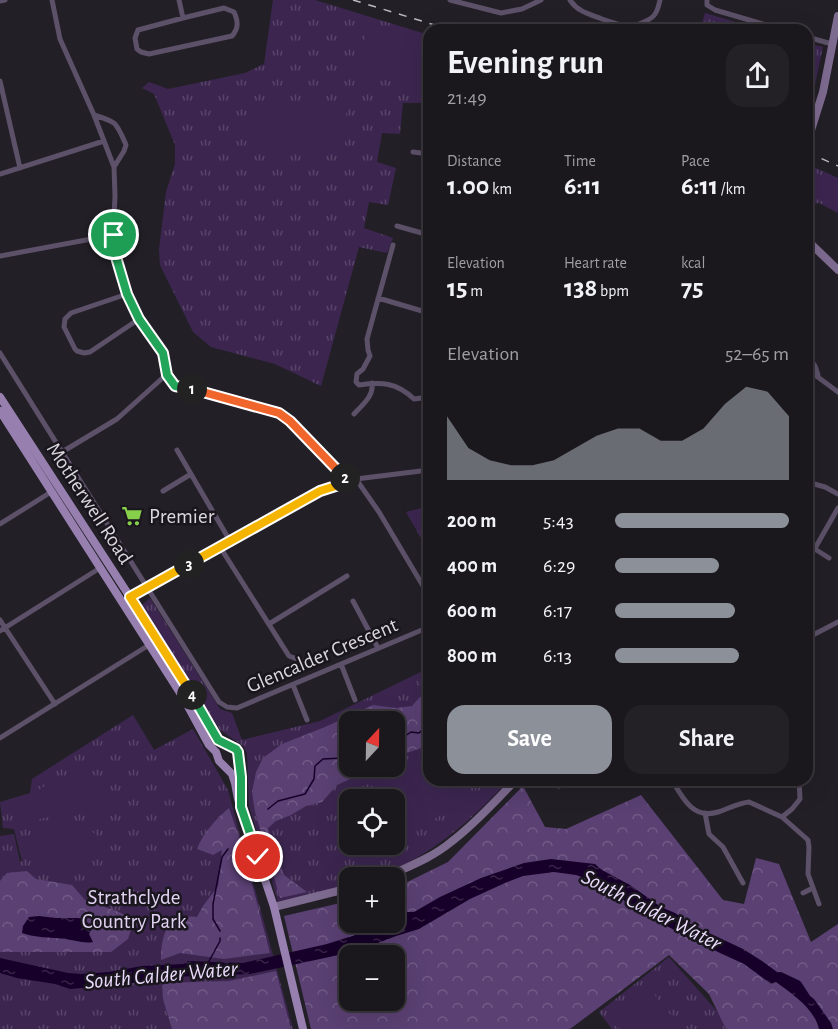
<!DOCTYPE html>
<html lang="en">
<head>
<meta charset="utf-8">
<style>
	body { margin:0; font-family:"Alegreya Sans",sans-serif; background:#232026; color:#f1f3f6; height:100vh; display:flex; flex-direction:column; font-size:22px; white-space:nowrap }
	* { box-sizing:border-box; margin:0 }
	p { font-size:20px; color:#9f9fa4 }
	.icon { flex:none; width:33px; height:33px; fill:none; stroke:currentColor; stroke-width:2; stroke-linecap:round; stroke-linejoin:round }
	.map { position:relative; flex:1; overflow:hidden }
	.details { position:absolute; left:423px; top:24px; width:390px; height:762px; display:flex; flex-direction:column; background:#1a171d; border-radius:18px; box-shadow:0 6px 24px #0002,0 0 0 2px #38363b }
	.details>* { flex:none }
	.needle { width:39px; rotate:22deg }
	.tools { position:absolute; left:339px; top:711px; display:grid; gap:12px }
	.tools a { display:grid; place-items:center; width:66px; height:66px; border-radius:12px; background:#1a171d; box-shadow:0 6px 24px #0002,0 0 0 2px #38363b; font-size:30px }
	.pin { position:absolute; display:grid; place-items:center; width:51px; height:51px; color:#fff; margin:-26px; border:3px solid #fff; border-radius:50%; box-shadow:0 2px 6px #0007 }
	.km { position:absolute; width:30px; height:30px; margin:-15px; border-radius:50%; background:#222; color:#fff; font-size:16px; line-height:30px; text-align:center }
	.round { display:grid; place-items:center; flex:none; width:63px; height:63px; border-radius:18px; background:#232026 }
	.head { display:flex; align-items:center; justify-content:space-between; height:102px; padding:0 24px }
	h1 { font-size:33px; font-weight:700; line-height:45px }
	.stats { display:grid; grid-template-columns:repeat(3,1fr); gap:9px; height:102px; padding:6px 24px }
	.stats div { display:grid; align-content:center }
	.stats b { font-size:26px; font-weight:700 }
	.stats small { font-size:16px; font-weight:400 }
	.stats p { font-size:16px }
	.chart { height:168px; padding:12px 24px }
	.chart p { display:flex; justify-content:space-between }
	.chart svg { width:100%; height:108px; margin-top:6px; fill:#8c9099; opacity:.7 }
	.cta { display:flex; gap:12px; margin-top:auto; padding:12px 24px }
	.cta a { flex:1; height:69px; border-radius:18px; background:#8c9099; color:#fff; font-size:24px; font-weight:700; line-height:69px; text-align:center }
	.cta a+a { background:#232026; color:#f1f3f6 }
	ul { padding:0 24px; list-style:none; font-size:20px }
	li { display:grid; grid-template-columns:96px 72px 1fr; align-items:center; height:45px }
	li i { height:15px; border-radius:8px; background:#8c9099 }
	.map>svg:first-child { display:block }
</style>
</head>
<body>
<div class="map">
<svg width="838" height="1029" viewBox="0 0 838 1029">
	<defs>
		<pattern id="grass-tufts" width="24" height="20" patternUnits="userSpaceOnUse" patternTransform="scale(1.5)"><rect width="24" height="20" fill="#3c2650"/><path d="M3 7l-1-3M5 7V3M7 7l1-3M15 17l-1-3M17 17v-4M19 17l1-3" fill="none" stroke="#584569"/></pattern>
		<pattern id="forest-crowns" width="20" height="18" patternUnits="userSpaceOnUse" patternTransform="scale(1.5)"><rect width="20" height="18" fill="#5a4073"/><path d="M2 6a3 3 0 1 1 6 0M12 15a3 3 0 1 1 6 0" fill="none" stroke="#715b86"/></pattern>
		<pattern id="water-ripples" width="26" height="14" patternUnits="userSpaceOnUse" patternTransform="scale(1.5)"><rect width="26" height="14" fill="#170029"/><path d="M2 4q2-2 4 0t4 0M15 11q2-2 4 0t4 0" fill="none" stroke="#382447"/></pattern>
	</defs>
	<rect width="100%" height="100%" fill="#231f27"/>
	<path fill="url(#grass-tufts)" fill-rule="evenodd" d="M273 0H315L429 35V103H403L400 134 382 133 377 162 396 168 388 205 369 202 364 228 393 238 387 253 359 247 321 386 275 364 211 347 193 332 160 265 159 249 166 192 175 164V145L154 94 142 88 149 82 168 89 245 73 264 64Z
		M705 13 763 30H700Z
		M807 43 823 47 807 122Z
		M807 164 838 178V213L819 203 807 205Z
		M421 508 429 511V552L406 512Z
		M150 598 220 709 232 713 242 740 320 721 429 668V780H509C475 816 444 845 399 867 391 870 382 876 373 877 366 879 357 877 350 878L349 885 278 902 249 806 247 753 243 746 220 730 142 605ZM350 722H394V766H350ZM350 800H394V844H350Z
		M133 715 154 750 193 729 228 790 293 1029H0V836L14 834 20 862 22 861 14 829 3 828 0 802 30 793 32 779Z
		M669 957 731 1027 732 1029H612L599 1012Z"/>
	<path fill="url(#forest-crowns)" fill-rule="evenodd" d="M429 691V745L427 746 404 754 395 750 394 722H350V766L363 767 359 775 337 785 322 802 306 806 291 815 276 821 268 828 284 875 307 892 280 898 255 812 252 792 256 772 263 758 282 744 325 727 373 705 396 708 412 706 419 698Z
		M523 786 545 827 566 829 641 795 723 900 744 904 756 858 779 864 811 942 838 924V1029H726L709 994 669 955 570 1029H311L284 916 349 901 350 922H394L395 888 448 862ZM350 956H394V1000H350Z
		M229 808 242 846 270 953 224 959 180 953 161 960C161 935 167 913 197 917L203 906 218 886 222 850 213 855 197 849C203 833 216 819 229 808Z
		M27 871 36 879 72 885 85 900 119 912 134 920 128 939 111 952H0V881L7 873Z
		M276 971 291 1029H172L163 999 162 983 229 981Z"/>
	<path fill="#3c2650" d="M369 23 429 40V93L355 71Z
		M253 106 346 108 345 153 252 151Z
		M814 172 838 183V203L807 189Z
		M429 765V780H459L469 803 395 836 394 800 370 799 367 793Z
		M84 766 109 789 110 815 83 809 17 824 11 804Z
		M72 823 96 834 91 862 40 875 23 837C41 835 57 833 72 823Z
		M653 993 682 1029H620L615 1023Z"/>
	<path fill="url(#water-ripples)" d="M551 859 595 864 602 870 630 885 661 907 675 913 690 924 743 949 762 961 814 999 831 1023 833 1029H819C814 1008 792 994 776 982L771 984 744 964 694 941 665 925 634 907 596 882 576 875 554 872 523 876 505 883 470 899 419 929 396 936 357 951 250 974 171 977 119 985 70 989 55 984 17 978 0 973V958L68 973 81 974 109 972 142 966 184 964 188 961 243 963 327 944 390 924 391 923 394 922 395 917 402 912H414L440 897 481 878 524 863Z
		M39 916 56 918H78L83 919 93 927 89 934 93 942C83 944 75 940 65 939 50 937 35 938 22 933L23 926 29 917Z"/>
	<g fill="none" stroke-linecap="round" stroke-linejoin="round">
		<path stroke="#170029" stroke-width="1.5" d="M394 739 399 740 411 732 419 733 429 724
			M268 809 278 801 305 794 314 779 315 766 323 759 342 758 350 753
			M220 931 213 919V904L222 857 228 849
			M208 963 220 941V938"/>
		<path stroke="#170029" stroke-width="10" d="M780 977 797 985 806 999"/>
		<path stroke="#5c5168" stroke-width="5" d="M52 0 60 39 94 115 114 167 115 196 113 235 116 257 127 294 139 319 163 353 167 374 175 386 194 389 279 413 290 421 348 481
			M179 0 183 18
			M450 0 501 13 522 9 541 0
			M570 0C578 12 589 14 602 19 617 24 629 30 644 22 648 20 653 18 655 14 658 10 659 4 660 0
			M707 0V5L715 10 783 30
			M0 1 5 0
			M224 8 234 12C238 21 239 28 232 36L149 54 141 52 137 49 135 38 138 30 183 18Z
			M807 37 832 44
			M0 81 20 168
			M94 115C117 122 116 122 126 145L124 151 114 167
			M413 152 429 154
			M0 174 104 141
			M397 226 429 235
			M393 245 367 339 368 350 370 356 363 369 357 374 356 382 359 385C382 382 396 382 414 399L429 397
			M0 256 113 235
			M127 294 71 313 65 319 64 327 75 349 77 351 84 353 90 352 139 319
			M378 298 429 313
			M0 353 219 702 227 707 237 708 429 627
			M807 357C814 362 816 367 818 375
			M807 369 838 392
			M354 414C363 404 374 396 372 383
			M177 450 230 541
			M62 452 117 419 167 374
			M356 479 379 512 429 596
			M807 482 825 487 838 494
			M163 491 191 474
			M0 524 51 492
			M807 544 829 558
			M220 547 289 656 308 663
			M814 550 838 508
			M130 597 320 491 356 479 429 470
			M353 601 378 648
			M0 620 55 704
			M269 624 347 576
			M0 631 100 568
			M807 636H811L838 622
			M341 664 355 700
			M293 685 307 720
			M0 738 149 645
			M672 780C682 797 693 820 718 812 728 809 738 803 749 802L782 817 808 840 809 847 808 874 819 904
			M559 786 569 780
			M705 813 709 834 723 847 743 883
			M782 817 792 809 800 799 799 780
			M803 893 813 888"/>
		<path stroke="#7e6b90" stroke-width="8" d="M807 143 823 92 838 16
			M807 240 838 270
			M384 878C407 867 432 858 451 842 475 824 495 801 516 780
			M274 907 350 888"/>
		<path stroke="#9780af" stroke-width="8" d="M0 397 130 597 218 740 236 749 238 752 241 796
			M0 411 184 699 209 745 216 752 219 761 232 774 235 783 238 799 274 907 303 1029"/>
		<path stroke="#bdb9c0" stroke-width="1.5" stroke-dasharray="8 8" stroke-linecap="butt" d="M353 0 451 30
			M807 152 838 166"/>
	</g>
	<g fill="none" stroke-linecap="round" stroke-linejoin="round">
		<g stroke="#fff" stroke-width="12">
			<path id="split-1" d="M114 235 116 257 127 294 139 319 163 353 167 375 175 386 192 389"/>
		</g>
		<g stroke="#fff" stroke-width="12">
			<path id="split-2" d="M192 389 279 413 290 421 345 478"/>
		</g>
		<g stroke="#fff" stroke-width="12">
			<path id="split-3" d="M189 564 320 491 348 482 345 478"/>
		</g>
		<g stroke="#fff" stroke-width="12">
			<path id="split-4" d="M189 564 130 597 192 695"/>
		</g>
		<g stroke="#fff" stroke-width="12">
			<path id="split-5" d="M192 695 218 740 236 749 238 752 241 777V807L258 857"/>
		</g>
		<use href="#split-1" stroke="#22a559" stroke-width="8"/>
		<use href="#split-2" stroke="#f0652b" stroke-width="8"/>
		<use href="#split-3" stroke="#f5b400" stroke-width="8"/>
		<use href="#split-4" stroke="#f5b400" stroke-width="8"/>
		<use href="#split-5" stroke="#22a559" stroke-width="8"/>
	</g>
	<defs>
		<g id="supermarket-bare" transform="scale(1.62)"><path d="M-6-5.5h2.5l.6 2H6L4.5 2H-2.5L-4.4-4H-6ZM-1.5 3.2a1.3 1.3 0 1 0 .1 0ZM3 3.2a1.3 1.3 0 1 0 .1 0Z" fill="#86cf4b" stroke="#1a161e" stroke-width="2.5" paint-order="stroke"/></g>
	</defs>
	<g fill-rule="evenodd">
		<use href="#supermarket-bare" x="132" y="516"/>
	</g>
	<g text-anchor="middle" stroke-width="5" stroke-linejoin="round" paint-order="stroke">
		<g font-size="21" fill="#d9d6dc" stroke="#1a161e">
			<text transform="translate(90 503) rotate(57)" y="7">Motherwell Road</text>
			<text transform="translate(322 655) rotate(-23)" y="7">Glencalder Crescent</text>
		</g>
		<g font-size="21" fill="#d9d6dc" stroke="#1a161e" text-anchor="start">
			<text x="149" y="523">Premier</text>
		</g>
		<g font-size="21" fill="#e2d3f3" stroke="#1a161e">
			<text x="134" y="904">Strathclyde<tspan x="134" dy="24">Country Park</tspan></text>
		</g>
		<g font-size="22" font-style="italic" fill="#ebdbfc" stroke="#1a161e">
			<text transform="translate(652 909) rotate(27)" y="8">South Calder Water</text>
			<text transform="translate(161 974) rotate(-5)" y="8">South Calder Water</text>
		</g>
	</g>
</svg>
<div class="tools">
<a><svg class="needle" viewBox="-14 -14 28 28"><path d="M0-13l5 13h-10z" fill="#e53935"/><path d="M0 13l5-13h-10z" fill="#9f9fa4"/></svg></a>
<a><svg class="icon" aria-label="locate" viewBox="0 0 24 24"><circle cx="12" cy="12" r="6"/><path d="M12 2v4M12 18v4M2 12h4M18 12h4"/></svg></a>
<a>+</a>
<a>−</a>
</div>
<div class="pin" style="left:114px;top:235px;background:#1e9e55"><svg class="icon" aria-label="arrive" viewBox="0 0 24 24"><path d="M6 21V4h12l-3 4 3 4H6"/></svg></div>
<div class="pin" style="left:258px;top:857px;background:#d93025"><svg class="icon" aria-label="check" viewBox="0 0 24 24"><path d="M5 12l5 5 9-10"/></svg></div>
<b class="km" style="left:192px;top:389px">1</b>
<b class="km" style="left:345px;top:478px">2</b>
<b class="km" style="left:189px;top:564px">3</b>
<b class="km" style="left:192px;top:695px">4</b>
<section class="details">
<div class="head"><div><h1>Evening run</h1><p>21:49</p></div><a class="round"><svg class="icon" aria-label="share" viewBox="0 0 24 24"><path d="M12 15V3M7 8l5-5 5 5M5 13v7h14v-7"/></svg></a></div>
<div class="stats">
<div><p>Distance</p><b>1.00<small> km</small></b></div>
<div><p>Time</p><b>6:11</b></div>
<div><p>Pace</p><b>6:11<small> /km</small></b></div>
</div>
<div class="stats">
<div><p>Elevation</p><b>15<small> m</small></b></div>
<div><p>Heart rate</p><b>138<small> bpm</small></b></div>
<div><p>kcal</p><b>75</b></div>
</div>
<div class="chart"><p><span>Elevation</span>52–65 m</p>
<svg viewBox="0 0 160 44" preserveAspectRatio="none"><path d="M0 44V18L10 31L20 36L30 38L40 38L50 36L60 31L70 26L80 23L90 23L100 28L110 28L120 23L130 13L140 6L150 8L160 18V44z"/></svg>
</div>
<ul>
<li><b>200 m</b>5:43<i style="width:100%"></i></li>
<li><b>400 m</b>6:29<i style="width:60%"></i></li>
<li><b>600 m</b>6:17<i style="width:69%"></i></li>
<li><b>800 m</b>6:13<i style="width:71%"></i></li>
</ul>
<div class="cta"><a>Save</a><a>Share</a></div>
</section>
</div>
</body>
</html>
